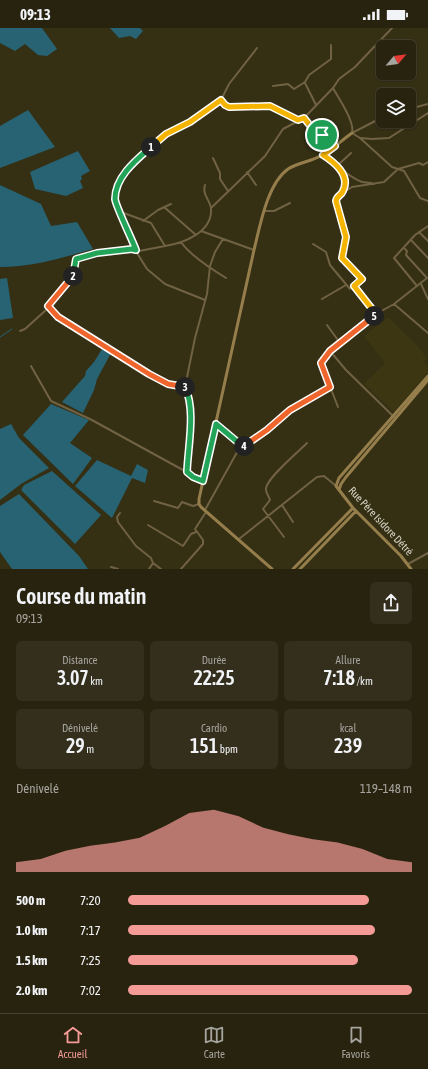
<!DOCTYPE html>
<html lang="fr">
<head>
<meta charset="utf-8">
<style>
	body { margin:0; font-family:"Asap Condensed",sans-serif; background:#342f1d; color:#f1f3f6; height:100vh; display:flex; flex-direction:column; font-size:15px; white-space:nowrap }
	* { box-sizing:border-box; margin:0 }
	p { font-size:13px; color:#a5a49e }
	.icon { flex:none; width:22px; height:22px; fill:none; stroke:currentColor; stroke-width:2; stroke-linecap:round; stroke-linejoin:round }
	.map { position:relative; height:541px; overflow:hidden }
	.sheet { display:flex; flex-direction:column; background:#28230f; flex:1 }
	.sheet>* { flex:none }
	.needle { width:26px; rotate:61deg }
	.fabs { position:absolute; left:376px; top:12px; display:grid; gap:8px }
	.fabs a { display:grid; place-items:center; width:40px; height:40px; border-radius:6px; background:#28230f; box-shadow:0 1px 3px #0004,0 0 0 1px #44402f; font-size:20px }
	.pin { position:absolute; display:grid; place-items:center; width:34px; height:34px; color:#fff; margin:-17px; border:2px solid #fff; border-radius:50%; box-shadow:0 1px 4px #0007 }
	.km { position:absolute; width:20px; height:20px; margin:-10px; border-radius:50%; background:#222; color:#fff; font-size:11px; line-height:20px; text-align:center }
	.round { display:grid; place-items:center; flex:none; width:42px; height:42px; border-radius:6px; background:#342f1d }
	.overview { display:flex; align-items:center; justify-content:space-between; height:68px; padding:0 16px }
	h1 { font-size:22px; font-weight:600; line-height:30px }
	.stats { display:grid; grid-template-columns:repeat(3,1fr); gap:6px; height:68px; padding:4px 16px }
	.stats div { display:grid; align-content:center; border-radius:6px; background:#342f1d; text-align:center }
	.stats b { font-size:20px; font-weight:600 }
	.stats small { font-size:11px; font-weight:400 }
	.stats p { font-size:11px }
	.chart { height:112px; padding:8px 16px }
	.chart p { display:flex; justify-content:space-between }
	.chart svg { width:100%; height:72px; margin-top:4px; fill:#f59b97; opacity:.7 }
	ul { padding:0 16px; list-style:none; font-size:13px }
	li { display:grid; grid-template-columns:64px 48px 1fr; align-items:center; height:30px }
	li i { height:10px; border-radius:5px; background:#f59b97 }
	.status { display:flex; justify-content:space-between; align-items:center; height:28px; padding:0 20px; background:#28230f; direction:ltr }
	.status svg { height:11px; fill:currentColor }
	.dock { display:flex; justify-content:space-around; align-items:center; height:56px; border-top:1px solid #44402f; background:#28230f; font-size:11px; color:#a5a49e }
	.dock a { display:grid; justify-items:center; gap:2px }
	.dock .current { color:#f59b97 }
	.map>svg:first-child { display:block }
</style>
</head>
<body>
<div class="status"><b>09:13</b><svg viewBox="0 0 49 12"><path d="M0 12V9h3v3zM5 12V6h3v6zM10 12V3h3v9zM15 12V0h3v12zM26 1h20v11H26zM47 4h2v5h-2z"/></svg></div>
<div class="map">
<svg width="428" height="541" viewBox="0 0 428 541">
	<rect width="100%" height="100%" fill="#352f14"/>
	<path fill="#3d3612" d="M388 289 416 316 427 330 424 334 428 339V344L394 384 364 356 385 335 364 308Z"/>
	<path fill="#276373" d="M0 0H42L57 21 47 28 38 27 25 16 15 23 0 15Z
		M110 0H140L143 3 136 11 130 8 119 10Z
		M28 82 55 119 0 140V98Z
		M78 123 90 143 81 148 82 151 80 153 83 160 66 168 35 161 30 144Z
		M0 157 41 176 51 198 77 194 93 221C62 230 32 239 0 239Z
		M7 250 13 290 0 292V251Z
		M102 321 111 325 97 351 94 362 83 385 62 374 85 348 86 343 94 334Z
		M51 376 89 392 70 415 92 430 73 456 23 407Z
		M11 396 19 410 49 440 21 456 0 472V401Z
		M97 432 131 448 137 436 148 442 145 455 132 450 112 490 75 458Z
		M52 443 101 487 75 516 21 462 24 457Z
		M19 466 79 528 88 541H12L0 524V478Z"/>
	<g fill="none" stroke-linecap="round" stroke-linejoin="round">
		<path stroke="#276373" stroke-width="1" d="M0 309 12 301"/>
		<path stroke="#706243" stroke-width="2" d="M305 55 316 77
			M273 58 288 56 294 61 305 54 309 47 331 31V17
			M221 72 225 77 229 79 270 78 298 92
			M409 81 428 76
			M304 90 312 100 335 118
			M352 105C355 94 339 71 333 60L339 51 355 39 392 0
			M352 105 360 110 392 139 404 143 420 170 428 173
			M352 105 383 89
			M361 110 372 111 389 110 428 85
			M323 127C337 136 346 148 362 154 366 155 370 154 374 156
			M213 130 220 145V151L228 163
			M338 137 351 125
			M247 144 256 157
			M343 144V163
			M164 179 196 207
			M211 180 265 128 283 101 304 90 333 60
			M264 183H274L290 175
			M121 184 151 195 165 218C184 215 213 204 211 180 210 172 202 167 205 157
			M143 193 158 182 171 176
			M201 203 254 222
			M419 204 428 213
			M411 212 428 230
			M181 214C189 226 213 242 226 250
			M313 216 326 224 330 237 350 261 354 258
			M165 218 139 223 132 221 97 225 76 231 73 249 48 278 65 295 149 346 169 356 185 359C196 385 188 416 187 444
			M404 220 407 223 406 227 427 250
			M421 256 428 271
			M417 258 394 230 415 207 428 198
			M322 271 346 257
			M205 272 165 256 147 241 137 225 130 205 117 179 115 169 121 151 130 139 166 106 190 94 221 72 229 56 257 20
			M394 276 428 305
			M376 286 354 258 362 253 361 249 342 230 346 209 337 181V169L352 159 384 154 398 141 419 135 423 137 428 134
			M327 297 340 315
			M20 303 25 301 46 282 48 278
			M330 323 321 335 322 338 338 379
			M31 338 51 373 90 391 203 453
			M185 359 195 310 207 266 210 238 215 224 223 211
			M394 389 346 342 330 323 376 286 394 276 427 250
			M216 396 241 417 246 418 267 402 290 382 330 359
			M154 473 178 480 182 474 193 478 199 476
			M282 477 293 494
			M205 482 241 417
			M120 485 117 489 118 494 136 518 151 530 153 535 149 541
			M148 497 183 518 191 506 196 504
			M284 509 263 481 270 472C269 468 265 464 266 460 268 449 298 424 307 415
			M239 511 317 449 324 448 336 458
			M153 535 161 541
			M408 536 428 525
			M111 539 118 541
			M181 541 203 516V512L195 501 206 484"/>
		<path stroke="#957e4b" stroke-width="3" d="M339 462 341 456 346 449 428 352
			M272 541 201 479 199 476V471L254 222C260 198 267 156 288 141 299 134 311 134 322 127 333 121 342 112 352 105
			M293 541 353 480
			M300 541 356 483
			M411 541 401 528 353 480 336 458 339 450 428 348"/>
	</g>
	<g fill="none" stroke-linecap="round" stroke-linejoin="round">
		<g stroke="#fff" stroke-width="8">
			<path id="split-1" d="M151 119 166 106 190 94 221 72 225 77 229 79 270 78 298 92 304 90 312 100 322 107"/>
		</g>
		<g stroke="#fff" stroke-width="8">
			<path id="split-2" d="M73 248 76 231 97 225 132 221 136 222C132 211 116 179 115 171 115 149 136 132 151 119"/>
		</g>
		<g stroke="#fff" stroke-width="8">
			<path id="split-3" d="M73 248 48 278 58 289 149 346 168 356 185 359"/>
		</g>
		<g stroke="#fff" stroke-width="8">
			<path id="split-4" d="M185 359C196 382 188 418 187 444L193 449 203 453 216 396 241 417 244 418"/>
		</g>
		<g stroke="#fff" stroke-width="8">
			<path id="split-5" d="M244 418 267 402 290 382 330 359 321 335 330 323 374 288"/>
		</g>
		<g stroke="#fff" stroke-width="8">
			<path id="split-6" d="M322 107 335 118 323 127C334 134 351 147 343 163 341 168 337 167 336 173L346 209 342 230 362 251 354 258 376 286 374 288"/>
		</g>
		<use href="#split-1" stroke="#f5b400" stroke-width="5"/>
		<use href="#split-2" stroke="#22a559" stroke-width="5"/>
		<use href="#split-3" stroke="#f0652b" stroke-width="5"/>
		<use href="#split-4" stroke="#22a559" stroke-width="5"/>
		<use href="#split-5" stroke="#f0652b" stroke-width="5"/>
		<use href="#split-6" stroke="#f5b400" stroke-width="5"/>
	</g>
	<g text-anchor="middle" stroke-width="3.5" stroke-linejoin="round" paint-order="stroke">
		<g font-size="11" fill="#d7d4c4" stroke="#352f14">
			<text transform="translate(381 493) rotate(47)" y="4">Rue Père Isidore Détré</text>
		</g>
	</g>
</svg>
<div class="fabs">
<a><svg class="needle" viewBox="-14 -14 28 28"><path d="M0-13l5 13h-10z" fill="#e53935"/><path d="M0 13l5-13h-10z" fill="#a5a49e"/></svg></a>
<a><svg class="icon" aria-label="layers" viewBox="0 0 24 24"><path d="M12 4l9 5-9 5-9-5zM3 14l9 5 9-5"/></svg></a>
</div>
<div class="pin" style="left:322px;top:107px;background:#1e9e55"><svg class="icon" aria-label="arrive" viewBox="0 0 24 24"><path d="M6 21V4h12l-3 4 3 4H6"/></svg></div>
<b class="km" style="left:151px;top:119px">1</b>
<b class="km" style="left:73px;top:248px">2</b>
<b class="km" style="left:185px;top:359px">3</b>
<b class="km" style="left:244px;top:418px">4</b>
<b class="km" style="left:374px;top:288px">5</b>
</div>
<section class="sheet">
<div class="overview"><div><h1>Course du matin</h1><p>09:13</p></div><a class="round"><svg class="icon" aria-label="share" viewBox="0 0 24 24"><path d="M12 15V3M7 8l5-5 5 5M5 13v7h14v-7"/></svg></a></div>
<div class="stats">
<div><p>Distance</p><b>3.07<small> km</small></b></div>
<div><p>Durée</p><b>22:25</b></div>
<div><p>Allure</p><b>7:18<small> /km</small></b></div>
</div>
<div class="stats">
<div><p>Dénivelé</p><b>29<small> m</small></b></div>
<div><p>Cardio</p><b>151<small> bpm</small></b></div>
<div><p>kcal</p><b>239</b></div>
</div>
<div class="chart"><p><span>Dénivelé</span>119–148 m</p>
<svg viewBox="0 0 160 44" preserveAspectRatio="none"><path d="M0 44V38L10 36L20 31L30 28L40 26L50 23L60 16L70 8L80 6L90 10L100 17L110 21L120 24L130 26L140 30L150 36L160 38V44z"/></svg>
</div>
<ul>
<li><b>500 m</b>7:20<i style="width:85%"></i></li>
<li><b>1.0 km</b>7:17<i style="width:87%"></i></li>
<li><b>1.5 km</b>7:25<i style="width:81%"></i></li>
<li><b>2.0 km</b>7:02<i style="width:100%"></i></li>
</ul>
</section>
<nav class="dock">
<a class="current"><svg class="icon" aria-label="home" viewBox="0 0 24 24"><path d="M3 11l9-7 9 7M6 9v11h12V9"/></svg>Accueil</a>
<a><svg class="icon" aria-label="map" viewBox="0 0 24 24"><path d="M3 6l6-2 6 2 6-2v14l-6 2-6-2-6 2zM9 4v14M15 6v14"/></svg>Carte</a>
<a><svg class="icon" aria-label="saved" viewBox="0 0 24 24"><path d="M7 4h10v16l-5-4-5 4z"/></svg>Favoris</a>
</nav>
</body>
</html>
